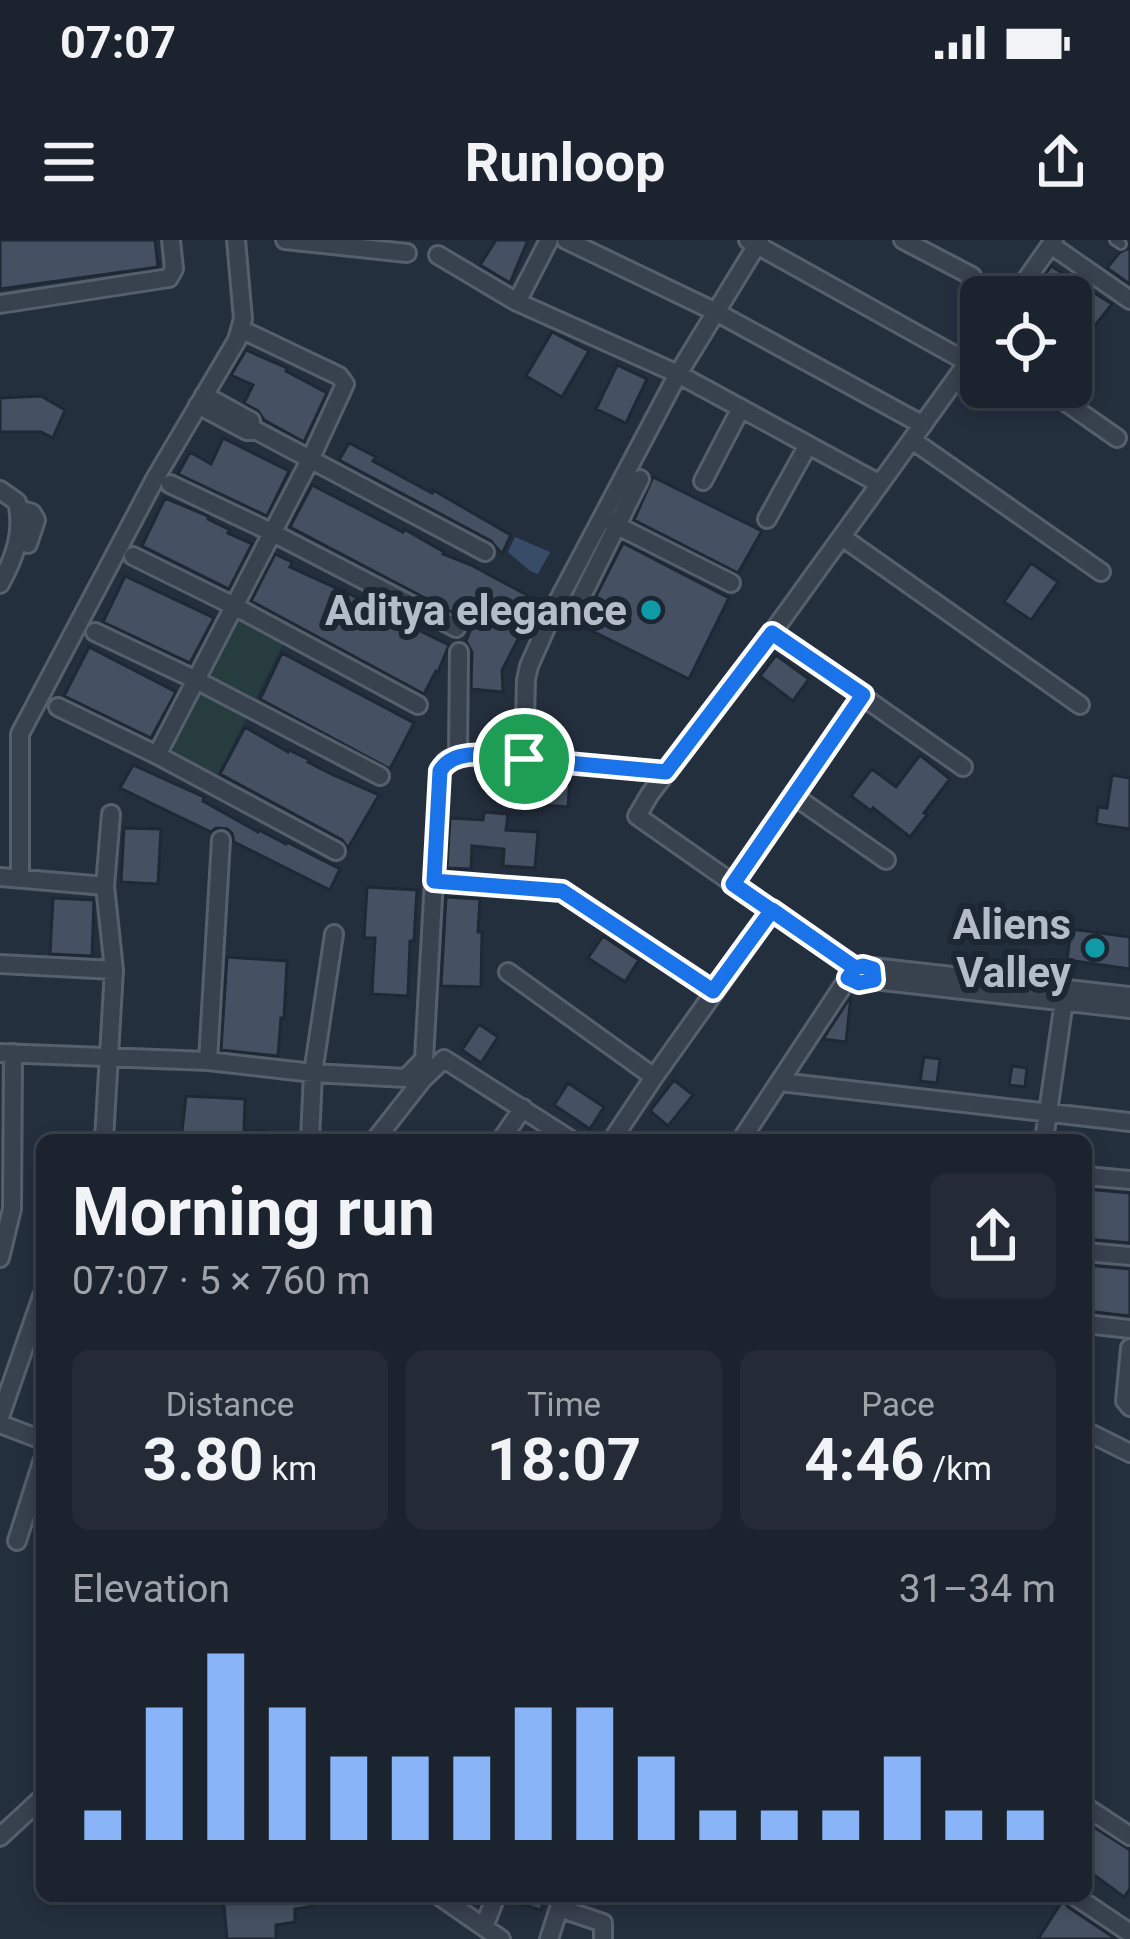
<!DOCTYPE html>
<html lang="en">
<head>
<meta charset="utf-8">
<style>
	body { margin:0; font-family:Roboto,sans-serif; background:#242b36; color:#f1f3f6; height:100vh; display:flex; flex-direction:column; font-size:45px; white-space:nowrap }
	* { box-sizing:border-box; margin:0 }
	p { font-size:39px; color:#a0a4aa }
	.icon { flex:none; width:66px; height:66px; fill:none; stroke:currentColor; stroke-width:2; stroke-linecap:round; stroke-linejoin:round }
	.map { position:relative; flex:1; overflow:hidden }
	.drawer { position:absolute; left:36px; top:894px; width:1056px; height:768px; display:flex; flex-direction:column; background:#1b232e; border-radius:18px; box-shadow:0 6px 18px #0003,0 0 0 3px #39404a }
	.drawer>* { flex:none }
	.controls { position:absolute; left:960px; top:36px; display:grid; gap:24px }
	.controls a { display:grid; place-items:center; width:132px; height:132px; border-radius:18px; background:#1b232e; box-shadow:0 6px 18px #0003,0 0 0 3px #39404a; font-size:60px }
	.pin { position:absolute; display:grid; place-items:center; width:102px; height:102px; color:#fff; margin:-51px; border:6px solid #fff; border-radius:50%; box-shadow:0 3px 12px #0007 }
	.round { display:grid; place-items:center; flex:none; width:126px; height:126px; border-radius:18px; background:#242b36 }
	.head { display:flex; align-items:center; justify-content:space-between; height:204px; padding:0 36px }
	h1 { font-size:66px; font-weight:700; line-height:90px }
	.metrics { display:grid; grid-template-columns:repeat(3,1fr); gap:18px; height:204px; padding:12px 36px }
	.metrics div { display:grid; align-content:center; border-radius:18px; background:#242b36; text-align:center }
	.metrics b { font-size:60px; font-weight:700 }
	.metrics small { font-size:33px; font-weight:400 }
	.metrics p { font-size:33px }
	.chart { height:336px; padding:24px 36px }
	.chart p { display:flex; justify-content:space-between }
	.chart svg { width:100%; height:216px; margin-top:12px; stroke:#8ab4f8; stroke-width:6 }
	.status { display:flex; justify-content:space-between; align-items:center; height:84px; padding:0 60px; background:#1b232e; direction:ltr }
	.status svg { height:33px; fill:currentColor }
	header { display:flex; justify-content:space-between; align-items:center; height:156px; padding:0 36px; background:#1b232e; font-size:54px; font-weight:700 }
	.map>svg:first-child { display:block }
</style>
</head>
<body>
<div class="status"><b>07:07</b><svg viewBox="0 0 49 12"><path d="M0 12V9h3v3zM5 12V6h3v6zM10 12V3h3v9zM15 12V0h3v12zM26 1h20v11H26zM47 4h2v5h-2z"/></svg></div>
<header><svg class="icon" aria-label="menu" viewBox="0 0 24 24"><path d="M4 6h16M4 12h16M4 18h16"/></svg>Runloop<svg class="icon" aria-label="share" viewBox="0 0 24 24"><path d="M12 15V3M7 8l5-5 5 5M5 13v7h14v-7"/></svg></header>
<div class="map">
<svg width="1130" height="1699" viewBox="0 0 1130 1699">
	<rect width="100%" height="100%" fill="#242f3e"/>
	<path fill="#263c3f" d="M237 378 284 403 252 465 205 441Z
		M197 451 247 477 214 541 164 515Z"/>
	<path fill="#394c67" d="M515 297 550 312 538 334 530 331 508 312Z"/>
	<path fill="#455162" stroke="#1f2835" stroke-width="3" d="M0 0H155L158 27 0 49Z
		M496 0H528L510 43 480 25Z
		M1130 0V44L1107 28 1120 12 1127 9Z
		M1051 26 1112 64 1071 116V57H1030Z
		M552 92 589 111 562 157 526 136Z
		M246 110 287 128 286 131 327 153 304 202 264 180 258 171 244 163 253 145 231 135Z
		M617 125 647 139 626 183 596 169Z
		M41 156 65 170 53 198 41 192H0V158Z
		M223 198 289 231 267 276 178 234 190 212 211 224Z
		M349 203 376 217 373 221 432 253 433 250 511 295 502 314 491 301 339 220Z
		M653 237 762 291 738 333 634 280Z
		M312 245 403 292 404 289 444 312 443 314 471 325 538 361 502 430 503 452 471 449 472 412 466 401 473 384 468 381 469 365 463 378 290 287Z
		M165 258 208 276V279L230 290 228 293 252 304 229 349 142 306Z
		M623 303 729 358 689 439 574 382 587 374Z
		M275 314 292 322 290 327 384 370 383 373 449 405 438 432 436 431 424 454 251 361Z
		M1031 323 1058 342 1031 380 1004 362Z
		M125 336 214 378 190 423 103 382Z
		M89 407 176 452 151 498 64 456Z
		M282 413 414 483 390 529 260 459Z
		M776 415 809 439 793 461 760 436Z
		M245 487 288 512 289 510 310 520 308 522 331 534 379 555 348 608 342 600 220 534Z
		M920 515 950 539 924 573 927 575 910 597 873 568 871 571 851 556 872 529 896 547Z
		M133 525 204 557 203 561 258 592 259 590 286 604 287 602 340 629 330 650 234 602 232 593 227 589 216 588 211 592 120 548Z
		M520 533 570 538 568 567 518 563Z
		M1112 535 1130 538V589L1096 584 1098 567 1107 568Z
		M484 572 508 574 506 590 538 592 535 628 503 626 504 609 472 606 471 629 447 628 450 578 483 580Z
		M124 588 161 589 158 644 121 642Z
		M367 647 417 650 414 701H410L408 756 372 754 375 698H364Z
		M446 657 480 659 478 692H482L481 747 441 746Z
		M53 658 94 660 92 716 50 714Z
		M1071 689 1130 697V729L1067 720Z
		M603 696 639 720 625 742 588 718Z
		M227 717 287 721 284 778H281L278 816 221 810Z
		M851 756 846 802 823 799Z
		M479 784 498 797 481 823 462 810Z
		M924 817 940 819 937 843 920 841Z
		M1012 826 1027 828 1025 847 1009 845Z
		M674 840 693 855 668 886 650 871Z
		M568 843 604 867 590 889 554 865Z
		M186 856 245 859 244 890 265 891 264 900H181Z
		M1086 949 1130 953V1003L1086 999Z
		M1086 1025 1130 1029V1076L1086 1071Z
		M1086 1582 1130 1610V1649L1124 1657 1086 1629Z
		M223 1656H314V1666L295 1669V1682L276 1685V1699H227Z
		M509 1656H545L541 1670 508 1660Z
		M1063 1660 1068 1667 1116 1699H1038Z"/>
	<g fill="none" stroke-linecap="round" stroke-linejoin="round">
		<g stroke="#565f6c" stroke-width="14">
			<path id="lane" d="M1115 0 1121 4"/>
		</g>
		<g stroke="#565f6c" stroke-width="22">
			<path id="street" d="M285 0 407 13
				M566 0 716 72 923 185
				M748 0 967 122
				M903 0 972 36
				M1051 5 1130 60
				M438 15 517 62 549 0
				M1014 57 1054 0
				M517 62 678 134 880 244
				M0 64 169 38 174 29 171 0
				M981 104 772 393 650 554 637 576 855 729 863 726 1130 756
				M1044 147 1117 198
				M204 155 251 181
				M198 165 247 191H257L485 312
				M912 200 1101 332
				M703 241 741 168
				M170 244 273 293 456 388
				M0 250 17 262C24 292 15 317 0 344
				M19 269 32 273 36 280 28 304
				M602 278 731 343
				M767 279 808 205
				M842 297 1080 465
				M133 316 234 366 418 465
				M576 368 640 239
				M95 392 196 440 380 536
				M772 393 963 527
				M58 467 157 515 336 611
				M157 515 310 220 345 144 339 136 249 93
				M458 515 459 412
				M524 519 526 440 529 426 558 361 678 134 760 0
				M794 556 886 620
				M0 637 105 646
				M20 638V494L156 237 237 100 243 79 236 0
				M434 641 562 651 713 751
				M733 644 863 456
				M0 724 114 730
				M508 732 654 837 772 671
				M848 738 859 743 874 740 1130 769
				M0 813 208 821 313 833 406 838 424 819 440 531 446 521 458 515 666 533
				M208 821 221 600
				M780 842 1130 882
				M104 900 114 730 105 646 111 574
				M310 900 313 833 334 694
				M375 900 423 839 444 819 571 900
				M501 900 523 868
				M612 900 654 837
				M741 900 854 729
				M1044 900 1064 761
				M1086 936 1130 940
				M1086 1012 1130 1016
				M0 1018 12 969 13 813
				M1086 1084 1130 1089
				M1130 1108 1125 1161 1130 1167
				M0 1177 42 1056
				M0 1184 42 1200
				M1086 1191 1130 1213
				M17 1301 42 1222
				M1086 1567 1130 1596
				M0 1597 42 1558
				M439 1656 501 1699
				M1075 1656 1130 1693
				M559 1668 603 1683V1699
				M484 1687 496 1656
				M549 1699 563 1656"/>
		</g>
		<use href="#lane" stroke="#38414e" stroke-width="8"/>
		<use href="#street" stroke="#38414e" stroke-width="16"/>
	</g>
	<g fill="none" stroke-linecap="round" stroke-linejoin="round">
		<g stroke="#fff" stroke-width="24">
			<path id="route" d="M524 519C498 517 455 505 440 531L434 641 562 651 713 751 772 670 855 728 863 726 873 729 874 740 859 743 848 738 855 728 733 644 863 455 772 393 666 532 524 519"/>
		</g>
		<use href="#route" stroke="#1a73e8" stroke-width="15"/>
	</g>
	<g fill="#0f9aa8" stroke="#1d2633" stroke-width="4.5">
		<circle cx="651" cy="370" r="12"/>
		<circle cx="1095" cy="708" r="12"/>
	</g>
	<g text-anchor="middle" stroke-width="12" stroke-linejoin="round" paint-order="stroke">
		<g font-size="42" font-weight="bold" fill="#b4bcc9" stroke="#1d2633" text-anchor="end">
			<text x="627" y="385">Aditya elegance</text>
			<text x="1071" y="699">Aliens<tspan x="1071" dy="48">Valley</tspan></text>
		</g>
	</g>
</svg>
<div class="controls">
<a><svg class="icon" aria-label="locate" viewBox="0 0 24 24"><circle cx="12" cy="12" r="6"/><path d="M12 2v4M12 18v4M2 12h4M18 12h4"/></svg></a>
</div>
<div class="pin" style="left:524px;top:519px;background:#1e9e55"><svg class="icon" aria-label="arrive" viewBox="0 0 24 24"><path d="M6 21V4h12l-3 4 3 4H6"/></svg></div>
<section class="drawer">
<div class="head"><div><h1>Morning run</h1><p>07:07 · 5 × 760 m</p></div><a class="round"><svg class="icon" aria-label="share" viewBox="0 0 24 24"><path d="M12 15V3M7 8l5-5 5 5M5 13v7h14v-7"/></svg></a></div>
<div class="metrics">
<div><p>Distance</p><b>3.80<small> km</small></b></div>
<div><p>Time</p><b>18:07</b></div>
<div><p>Pace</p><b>4:46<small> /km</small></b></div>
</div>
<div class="chart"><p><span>Elevation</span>31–34 m</p>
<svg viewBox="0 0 160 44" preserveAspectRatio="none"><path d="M5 44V38M15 44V17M25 44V6M35 44V17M45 44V27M55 44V27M65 44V27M75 44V17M85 44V17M95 44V27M105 44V38M115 44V38M125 44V38M135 44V27M145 44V38M155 44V38"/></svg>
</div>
</section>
</div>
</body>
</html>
